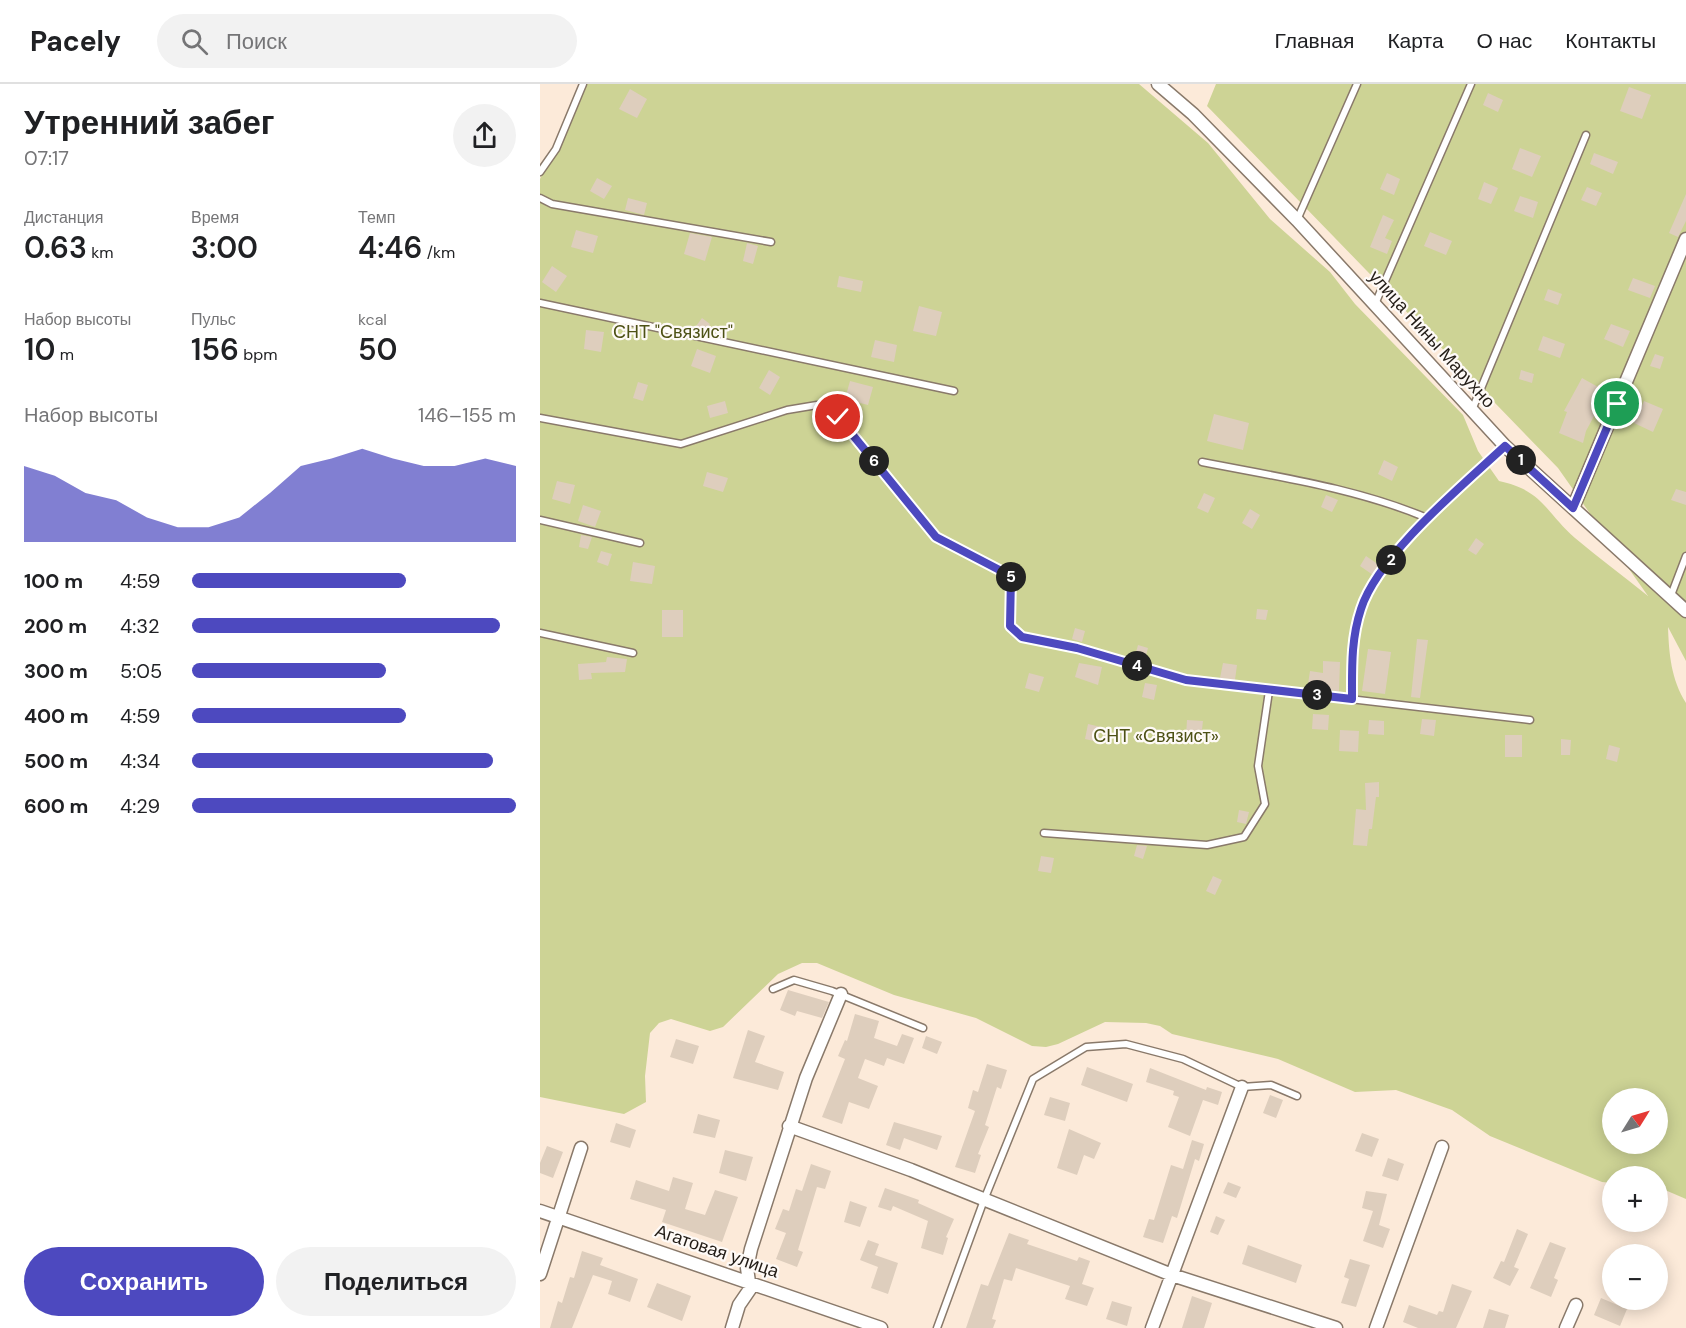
<!DOCTYPE html>
<html lang="ru">
<head>
<meta charset="utf-8">
<style>
	body { margin:0; font-family:"DM Sans",sans-serif; background:#f2f2f2; color:#202124; height:100vh; display:flex; flex-direction:column; font-size:22px; white-space:nowrap }
	* { box-sizing:border-box; margin:0 }
	p { font-size:20px; color:#757577 }
	.icon { flex:none; width:33px; height:33px; fill:none; stroke:currentColor; stroke-width:2; stroke-linecap:round; stroke-linejoin:round }
	.map { position:relative; flex:1; overflow:hidden }
	.panel { display:flex; flex-direction:column; background:#fff; width:540px }
	.panel>* { flex:none }
	.needle { width:39px; rotate:53deg }
	.buttons { position:absolute; left:1062px; top:1004px; display:grid; gap:12px }
	.buttons a { display:grid; place-items:center; width:66px; height:66px; border-radius:50%; background:#fff; box-shadow:0 3px 15px #0003; font-size:30px }
	.pin { position:absolute; display:grid; place-items:center; width:51px; height:51px; color:#fff; margin:-26px; border:3px solid #fff; border-radius:50%; box-shadow:0 2px 6px #0007 }
	.km { position:absolute; width:30px; height:30px; margin:-15px; border-radius:50%; background:#222; color:#fff; font-size:16px; line-height:30px; text-align:center }
	.round { display:grid; place-items:center; flex:none; width:63px; height:63px; border-radius:32px; background:#f2f2f2 }
	.head { display:flex; align-items:center; justify-content:space-between; height:102px; padding:0 24px }
	h1 { font-size:33px; font-weight:600; line-height:45px }
	.figures { display:grid; grid-template-columns:repeat(3,1fr); gap:9px; height:102px; padding:6px 24px }
	.figures div { display:grid; align-content:center }
	.figures b { font-size:30px; font-weight:600 }
	.figures small { font-size:16px; font-weight:400 }
	.figures p { font-size:16px }
	.chart { height:168px; padding:12px 24px }
	.chart p { display:flex; justify-content:space-between }
	.chart svg { width:100%; height:108px; margin-top:6px; fill:#4d49bf; opacity:.7 }
	.action { display:flex; gap:12px; margin-top:auto; padding:12px 24px }
	.action a { flex:1; height:69px; border-radius:36px; background:#4d49bf; color:#fff; font-size:24px; font-weight:600; line-height:69px; text-align:center }
	.action a+a { background:#f2f2f2; color:#202124 }
	ul { padding:0 24px; list-style:none; font-size:20px }
	li { display:grid; grid-template-columns:96px 72px 1fr; align-items:center; height:45px }
	li i { height:15px; border-radius:8px; background:#4d49bf }
	header { display:flex; align-items:center; gap:36px; box-sizing:border-box; height:84px; padding:0 30px; background:#fff; border-bottom:2px solid #e0e0e0 }
	header strong { font-size:28px }
	nav { display:flex; gap:33px; margin-inline-start:auto; font-size:21px }
	.search { width:420px; height:54px; background:#f2f2f2; display:flex; align-items:center; gap:15px; box-sizing:border-box; padding:0 21px; border-radius:33px; color:#757577; font-size:22px }
	main { display:flex; flex:1; min-height:0 }
	.map>svg:first-child { display:block }
</style>
</head>
<body>
<header>
<strong>Pacely</strong>
<div class="search"><svg class="icon" aria-label="search" viewBox="0 0 24 24"><circle cx="10" cy="10" r="6"/><path d="M15 15l6 6"/></svg>Поиск</div>
<nav><a>Главная</a><a>Карта</a><a>О нас</a><a>Контакты</a></nav>
</header>
<main>
<section class="panel">
<div class="head"><div><h1>Утренний забег</h1><p>07:17</p></div><a class="round"><svg class="icon" aria-label="share" viewBox="0 0 24 24"><path d="M12 15V3M7 8l5-5 5 5M5 13v7h14v-7"/></svg></a></div>
<div class="figures">
<div><p>Дистанция</p><b>0.63<small> km</small></b></div>
<div><p>Время</p><b>3:00</b></div>
<div><p>Темп</p><b>4:46<small> /km</small></b></div>
</div>
<div class="figures">
<div><p>Набор высоты</p><b>10<small> m</small></b></div>
<div><p>Пульс</p><b>156<small> bpm</small></b></div>
<div><p>kcal</p><b>50</b></div>
</div>
<div class="chart"><p><span>Набор высоты</span>146–155 m</p>
<svg viewBox="0 0 160 44" preserveAspectRatio="none"><path d="M0 44V13L10 17L20 24L30 27L40 34L50 38L60 38L70 34L80 24L90 13L100 10L110 6L120 10L130 13L140 13L150 10L160 13V44z"/></svg>
</div>
<ul>
<li><b>100 m</b>4:59<i style="width:66%"></i></li>
<li><b>200 m</b>4:32<i style="width:95%"></i></li>
<li><b>300 m</b>5:05<i style="width:60%"></i></li>
<li><b>400 m</b>4:59<i style="width:66%"></i></li>
<li><b>500 m</b>4:34<i style="width:93%"></i></li>
<li><b>600 m</b>4:29<i style="width:100%"></i></li>
</ul>
<div class="action"><a>Сохранить</a><a>Поделиться</a></div>
</section>
<div class="map">
<svg width="1146" height="1244" viewBox="0 0 1146 1244">
	<rect width="100%" height="100%" fill="#fcead9"/>
	<path fill="#cdd395" fill-rule="evenodd" d="M40 0H599L668 59 730 135 790 188 815 220 923 331 938 367 959 397C1003 406 1006 429 1035 454 1059 474 1083 492 1108 512L1018 384 667 22 676 0H1146V577L1128 543C1129 570 1131 595 1146 619V1115L1118 1103V1092H1072V1099L1062 1098 950 1052 912 1026 856 1006 815 1008 738 975 632 950 620 942 606 939 565 938 518 960 506 963 492 962 436 934 354 911 277 879H262L238 890 183 943 170 947 131 935 119 939 110 949 105 992 106 1018 84 1030 0 1013V95L32 28ZM1072 1014H1118V1059H1072Z"/>
	<path fill="#decebd" d="M1089 3 1111 11 1102 35 1080 27Z
		M90 5 107 15 97 34 79 25Z
		M948 9 963 16 958 28 943 21Z
		M980 64 1001 72 992 93 972 85Z
		M1054 69 1078 78 1073 90 1050 80Z
		M847 89 860 95 854 111 840 105Z
		M57 94 72 102 64 115 50 107Z
		M944 98 958 104 951 120 938 115Z
		M1047 103 1062 109 1056 122 1041 116Z
		M1146 110V137L1138 153 1129 149Z
		M980 112 998 118 993 134 974 127Z
		M88 114 107 119 104 131 85 126Z
		M843 131 854 136 845 154 852 157 847 170 830 163Z
		M36 146 58 152 53 169 31 163Z
		M890 148 912 157 906 171 884 162Z
		M150 149 172 153 165 177 144 170Z
		M207 159 218 162 213 180 203 177Z
		M12 182 27 192 16 208 2 198Z
		M299 192 323 197 321 208 297 203Z
		M1093 194 1115 202 1110 214 1088 206Z
		M1008 205 1022 210 1018 221 1004 216Z
		M379 222 402 228 396 252 373 247Z
		M162 234 170 240 165 249 154 245Z
		M1071 240 1090 247 1083 263 1064 255Z
		M46 246 64 248 61 268 44 265Z
		M1003 252 1025 260 1020 274 998 266Z
		M335 256 357 261 354 278 331 273Z
		M157 265 176 272 170 289 151 282Z
		M1115 270 1124 273 1120 285 1110 282Z
		M229 286 240 293 230 311 219 304Z
		M981 286 994 290 992 299 979 295Z
		M1042 294 1067 308 1046 347 1043 359 1019 349 1027 328 1024 327Z
		M310 297 333 303 328 321 305 315Z
		M98 298 108 301 103 317 93 314Z
		M185 317 188 329 170 334 167 322Z
		M1104 317 1123 325 1113 348 1094 339Z
		M674 330 709 339 703 366 667 357Z
		M844 376 858 383 852 397 838 390Z
		M167 388 188 394 183 408 163 402Z
		M17 397 35 401 30 420 12 415Z
		M1136 405 1146 408V421L1131 416Z
		M664 409 675 414 668 429 657 424Z
		M786 411 798 416 792 428 781 423Z
		M43 421 61 427 55 443 38 437Z
		M710 425 720 431 712 445 702 439Z
		M41 451 52 453 48 465 39 463Z
		M936 454 944 460 936 471 928 466Z
		M61 467 72 470 68 482 57 478Z
		M826 472 839 481 833 491 820 482Z
		M93 478 115 482 112 500 90 497Z
		M717 525 728 526 726 536 716 535Z
		M122 526H143V553H122Z
		M535 544 545 547 542 558 532 555Z
		M877 555 888 556 880 614 871 613Z
		M598 561 608 564 605 575 595 572Z
		M828 565 851 568 845 610 822 607Z
		M67 573 87 575 85 588 51 589 52 595 39 596 38 580 66 578Z
		M783 577 800 578 799 607 782 606V602L768 600 770 587 783 589Z
		M539 579 562 583 558 601 535 593Z
		M683 579 697 581 695 596 680 594Z
		M489 589 504 593 499 608 485 604Z
		M605 599 617 601 614 616 602 613Z
		M773 630 789 631 788 646 772 645Z
		M882 635 896 636 894 652 880 650Z
		M647 636 663 637 661 654 646 652Z
		M829 636 844 637V651L828 650Z
		M548 640 561 643 558 658 545 655Z
		M800 646 819 647 818 668 799 667Z
		M965 651H982V673H965Z
		M1021 655 1031 656 1030 671H1021Z
		M1069 661 1080 664 1077 678 1066 675Z
		M839 698V713H836L832 745H829L827 762 813 761 816 725 826 726 825 699Z
		M699 726 709 728 706 740 697 738Z
		M597 761 607 762 603 775 594 772Z
		M501 772 514 774 511 789 498 787Z
		M673 792 682 796 675 811 666 807Z
		M248 906 289 918 282 934 257 927 255 932 240 926Z
		M315 930 339 937 334 954 357 962 362 950 374 954 364 980 347 974 344 982 325 975 318 994 338 1002 329 1025 309 1018 302 1040 282 1033 305 975 298 972 305 956 307 957Z
		M208 946 225 952 215 978 244 988 238 1006 193 994Z
		M386 952 402 958 397 970 382 964Z
		M136 955 159 962 153 980 130 973Z
		M447 980 467 986 461 1005 457 1003 445 1041 449 1043 438 1070 441 1071 435 1089 415 1083 435 1027 428 1024 433 1006 438 1008Z
		M547 983 593 1000 587 1018 541 1001Z
		M610 984 666 1006 667 1003 682 1008 678 1021 663 1016 650 1052 628 1043 639 1013 633 1011 634 1007 606 998Z
		M730 1011 743 1016 736 1034 723 1029Z
		M510 1013 530 1019 525 1037 504 1031Z
		M158 1030 180 1036 175 1054 153 1049Z
		M354 1038 402 1052 397 1066 364 1054 360 1066 346 1061Z
		M76 1039 96 1046 90 1064 70 1058Z
		M529 1045 561 1059 554 1075 544 1071 537 1091 517 1084Z
		M822 1049 839 1055 832 1073 815 1067Z
		M652 1056 664 1060 659 1077 655 1075 637 1134 632 1132 623 1159 603 1153 609 1135 614 1136 631 1081 643 1085Z
		M7 1062 23 1068 13 1094 0 1089V1079Z
		M185 1066 213 1073 206 1097 179 1089Z
		M848 1074 864 1080 858 1097 842 1092Z
		M271 1080 291 1087 285 1105 277 1103 258 1166 263 1168 257 1183 236 1175 246 1149 235 1145 243 1125 249 1127 256 1105 262 1107Z
		M133 1093 153 1099 145 1125 165 1131 175 1106 198 1113 182 1158 122 1138 126 1126 90 1115 96 1096 129 1107Z
		M688 1098 701 1103 696 1114 683 1109Z
		M345 1104 379 1116 378 1119 414 1135 406 1153 408 1154 403 1171 381 1164 388 1137 353 1122 351 1127 338 1123Z
		M826 1107 847 1110 839 1141 850 1145 843 1164 823 1157 833 1127 822 1124Z
		M310 1117 327 1123 320 1143 304 1138Z
		M676 1132 685 1136 678 1151 670 1148Z
		M977 1145 988 1150 974 1183 979 1185 970 1202 953 1194 961 1177 964 1178Z
		M469 1149 489 1156 487 1160 537 1177 539 1173 550 1177 542 1200 554 1204 547 1222 525 1215 530 1202 476 1184 472 1197 464 1195 452 1235 456 1236 453 1244H426L441 1200 448 1202Z
		M328 1156 339 1160 335 1171 358 1179 348 1210 331 1204 338 1183 320 1176Z
		M1010 1158 1026 1164 1014 1194 1018 1196 1011 1213 990 1204Z
		M708 1161 762 1181 756 1199 702 1180Z
		M42 1167 63 1174 60 1181 98 1195 90 1218 68 1210 72 1197 53 1191 32 1244H10L18 1217 22 1219 30 1193 34 1194Z
		M810 1175 830 1181 816 1223 801 1219 809 1195 804 1193Z
		M117 1199 151 1212 142 1237 107 1223Z
		M912 1200 932 1207 916 1244H878L863 1238 869 1221 897 1231 899 1227 903 1228Z
		M652 1212 672 1219 664 1244H642Z
		M1061 1214 1087 1225 1080 1242 1054 1231Z
		M572 1217 592 1223 587 1242 566 1235Z
		M949 1225 969 1231 965 1244H943Z"/>
	<g fill="none" stroke-linecap="round" stroke-linejoin="round">
		<g stroke="#89796a" stroke-width="9">
			<path id="lane" d="M0 88 16 65 43 0
				M0 114 12 120 231 158
				M757 136 817 0
				M0 219 414 307
				M835 220 931 0
				M932 326 1046 51
				M0 334 141 360 247 326 277 321 299 333 395 453 471 492 470 542 482 553 537 564 646 596 990 636
				M662 378C738 393 816 404 887 434
				M0 436 100 459
				M1130 514 1146 472
				M0 549 93 569
				M812 615C811 584 811 555 821 525 838 471 924 400 965 362
				M504 749 667 761 704 753 725 720 718 682 729 607
				M233 905 254 896 292 907 383 944
				M397 1244 444 1116 493 995 546 963 586 960 643 975 702 1003 731 1001 757 1012"/>
		</g>
		<g stroke="#89796a" stroke-width="15">
			<path id="street" d="M618 0 653 30 757 136 965 362 1146 527
				M1033 424 1146 155
				M249 1042 371 1086 632 1191 796 1244
				M0 1127 341 1244
				M0 1190 41 1064
				M192 1244 199 1221 210 1205 207 1184 211 1165 266 994 301 910
				M612 1244 702 1003
				M836 1244 902 1063
				M1026 1244 1036 1221"/>
		</g>
		<use href="#lane" stroke="#fff" stroke-width="6"/>
		<use href="#street" stroke="#fff" stroke-width="12"/>
	</g>
	<g fill="none" stroke-linecap="round" stroke-linejoin="round">
		<g stroke="#fff" stroke-width="12">
			<path id="route" d="M298 333 396 453 471 492 470 542 482 553 537 564 646 596 812 615C812 584 811 555 821 525 838 471 924 400 965 362L1033 424 1077 320"/>
		</g>
		<use href="#route" stroke="#4d49bf" stroke-width="8"/>
	</g>
	<g text-anchor="middle" stroke-width="4.5" stroke-linejoin="round" paint-order="stroke">
		<g font-size="18" fill="#4d5115" stroke="#fefaf7">
			<text x="133" y="254">СНТ "Связист"</text>
			<text x="616" y="658">СНТ «Связист»</text>
		</g>
		<g font-size="18" fill="#231d17" stroke="#fefaf7">
			<text transform="translate(892 255) rotate(48)" y="6">улица Нины Марухно</text>
			<text transform="translate(177 1167) rotate(19)" y="6">Агатовая улица</text>
		</g>
	</g>
</svg>
<div class="buttons">
<a><svg class="needle" viewBox="-14 -14 28 28"><path d="M0-13l5 13h-10z" fill="#e53935"/><path d="M0 13l5-13h-10z" fill="#757577"/></svg></a>
<a>+</a>
<a>−</a>
</div>
<div class="pin" style="left:1077px;top:320px;background:#1e9e55"><svg class="icon" aria-label="arrive" viewBox="0 0 24 24"><path d="M6 21V4h12l-3 4 3 4H6"/></svg></div>
<div class="pin" style="left:298px;top:333px;background:#d93025"><svg class="icon" aria-label="check" viewBox="0 0 24 24"><path d="M5 12l5 5 9-10"/></svg></div>
<b class="km" style="left:981px;top:376px">1</b>
<b class="km" style="left:851px;top:476px">2</b>
<b class="km" style="left:777px;top:611px">3</b>
<b class="km" style="left:597px;top:582px">4</b>
<b class="km" style="left:471px;top:493px">5</b>
<b class="km" style="left:334px;top:377px">6</b>
</div>
</main>
</body>
</html>
